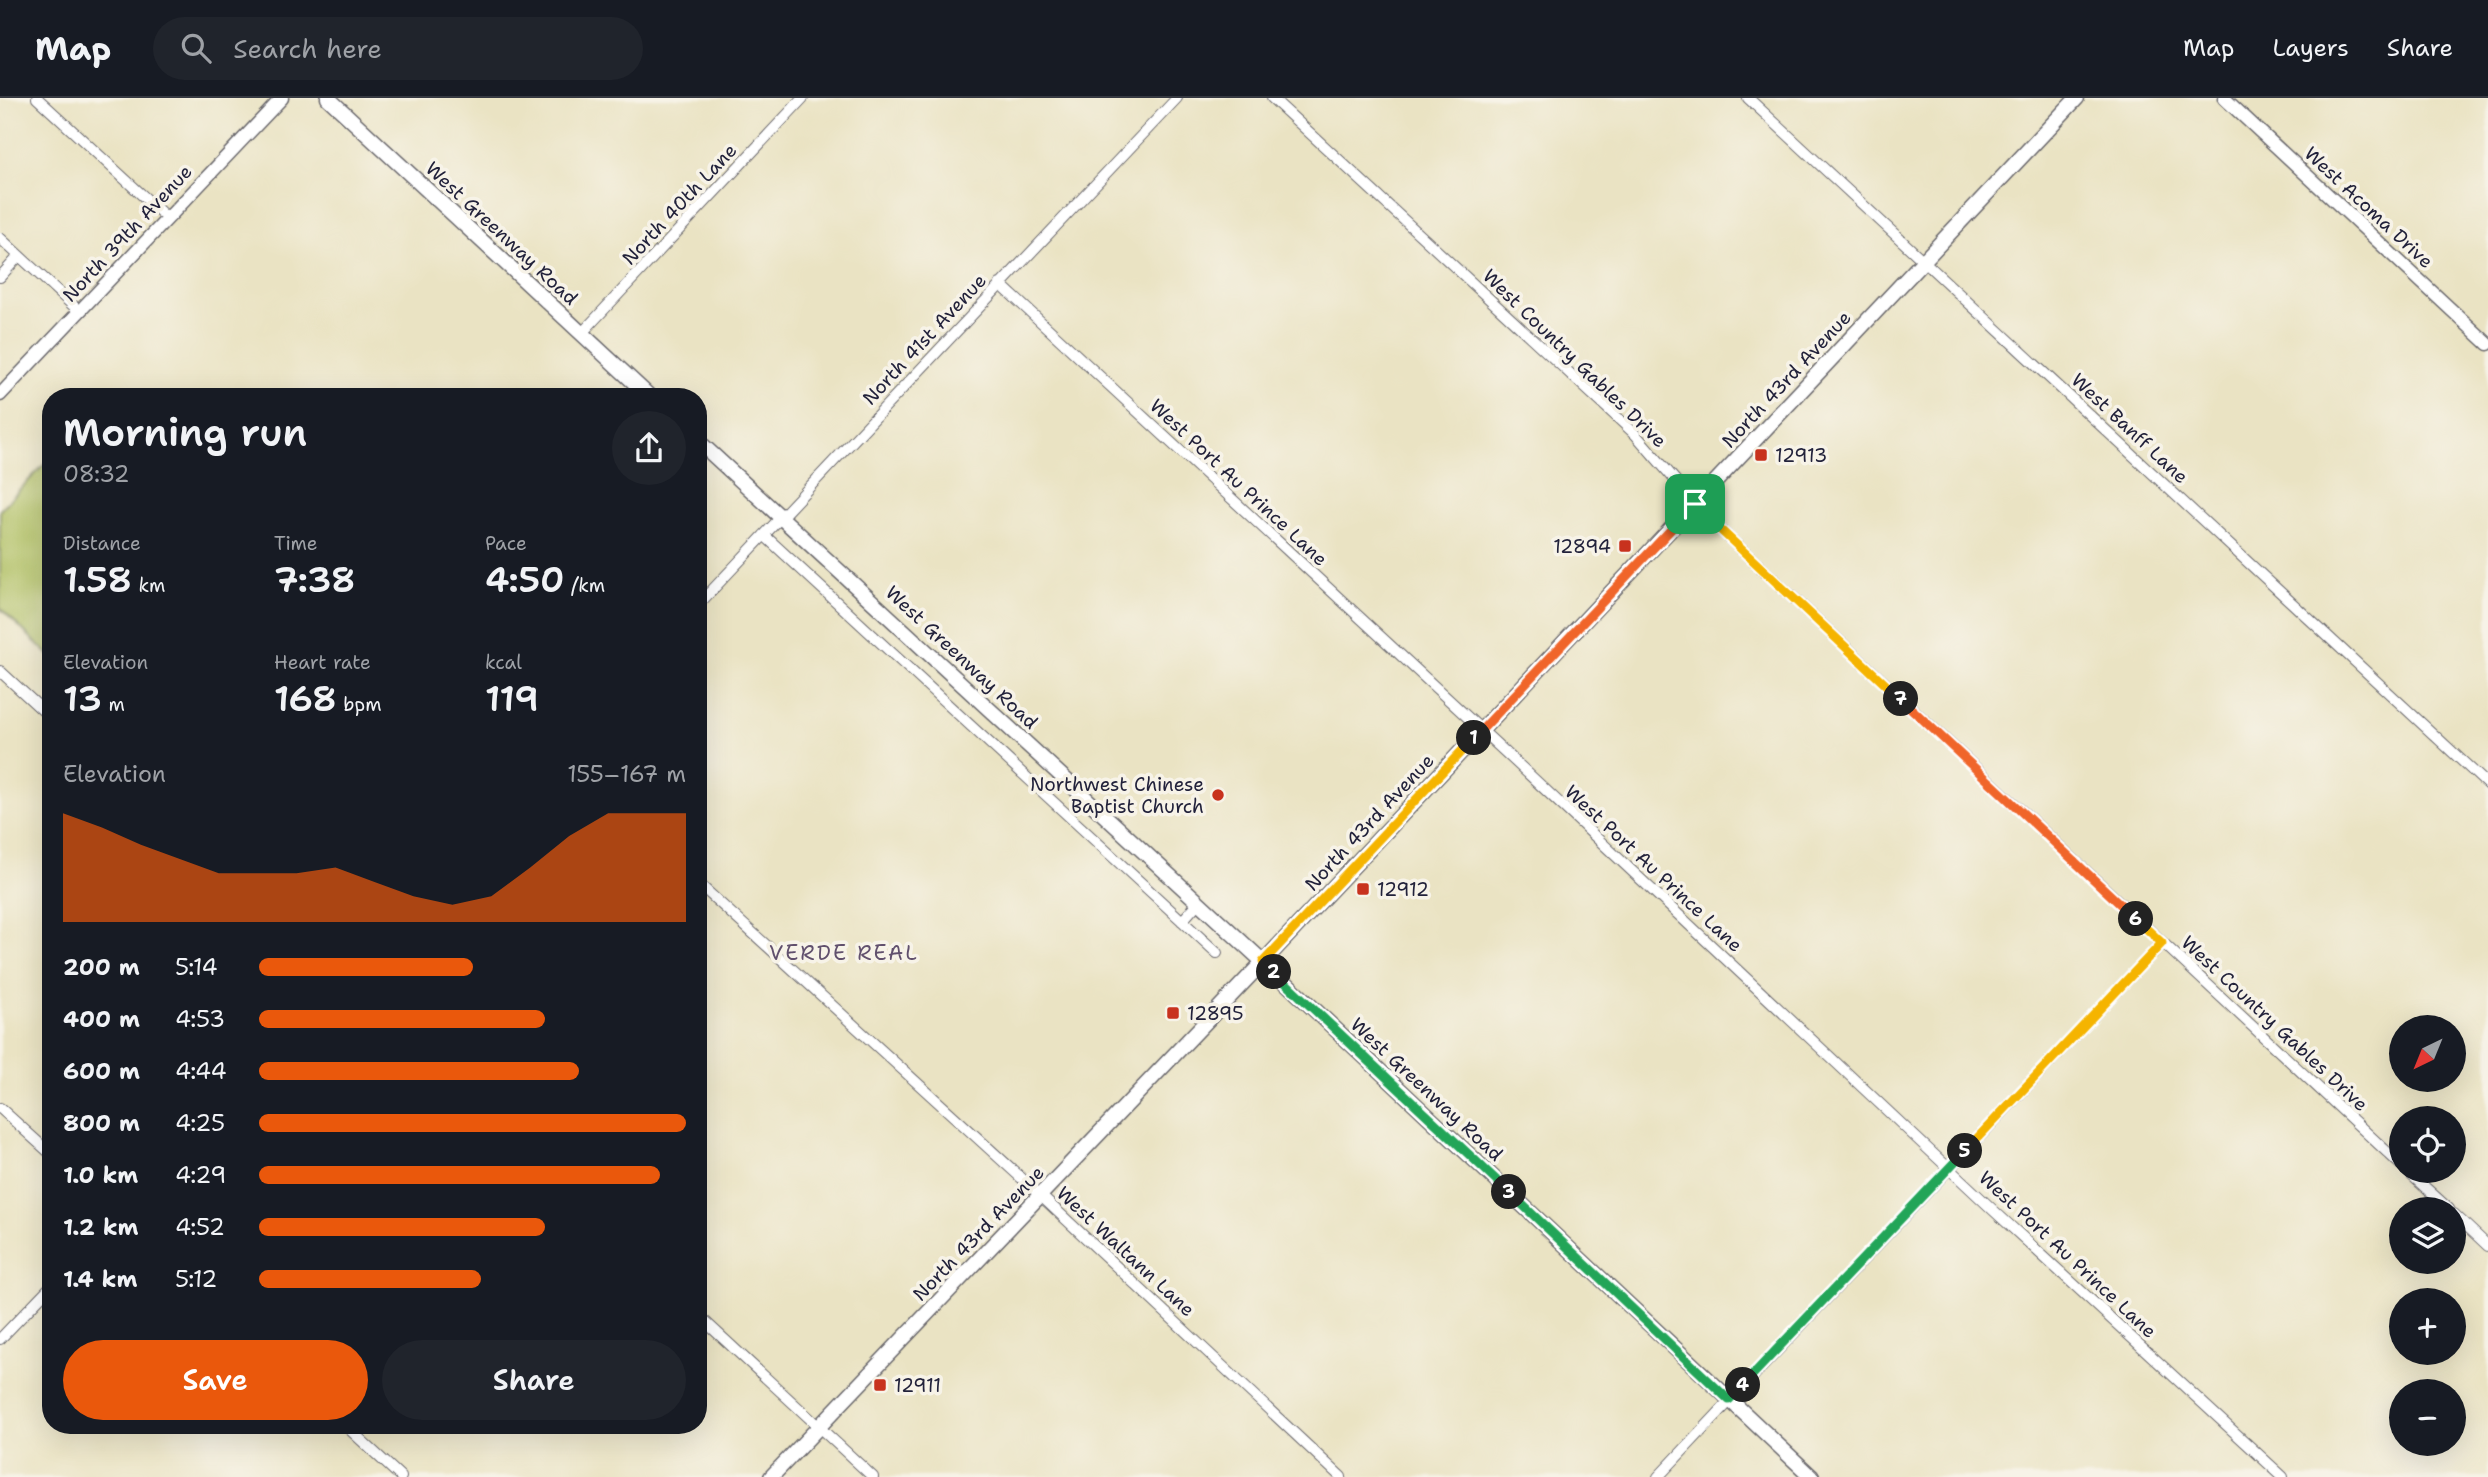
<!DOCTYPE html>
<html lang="en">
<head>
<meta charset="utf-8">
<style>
	body { margin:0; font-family:"Shantell Sans",sans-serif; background:#20242c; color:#f1f3f6; height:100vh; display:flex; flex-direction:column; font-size:26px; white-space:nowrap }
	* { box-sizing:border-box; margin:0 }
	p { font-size:23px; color:#9ea1a6 }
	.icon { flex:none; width:38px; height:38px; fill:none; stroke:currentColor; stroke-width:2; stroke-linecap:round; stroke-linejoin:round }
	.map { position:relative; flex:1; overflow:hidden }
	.sheet { position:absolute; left:42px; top:290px; width:665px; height:1046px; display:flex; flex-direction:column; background:#171b24; border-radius:28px; box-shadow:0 7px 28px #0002 }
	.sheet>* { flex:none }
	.needle { width:46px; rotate:223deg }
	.fabs { position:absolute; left:2389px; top:917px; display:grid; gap:14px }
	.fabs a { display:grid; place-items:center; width:77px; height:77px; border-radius:50%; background:#171b24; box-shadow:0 7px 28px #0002; font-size:35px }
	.pin { position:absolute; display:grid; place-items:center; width:60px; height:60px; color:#fff; margin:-30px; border-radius:14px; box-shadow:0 4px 10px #0006 }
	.km { position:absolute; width:35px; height:35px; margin:-18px; border-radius:50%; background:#222; color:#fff; font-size:19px; line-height:35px; text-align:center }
	.round { display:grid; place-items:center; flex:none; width:74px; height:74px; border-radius:37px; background:#20242c }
	.head { display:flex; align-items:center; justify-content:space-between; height:119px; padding:0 21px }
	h1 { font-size:38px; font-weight:600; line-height:52px }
	.metrics { display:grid; grid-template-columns:repeat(3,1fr); gap:10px; height:119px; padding:7px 21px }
	.metrics div { display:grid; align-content:center }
	.metrics b { font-size:35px; font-weight:600 }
	.metrics small { font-size:19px; font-weight:400 }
	.metrics p { font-size:19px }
	.chart { height:196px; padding:14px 21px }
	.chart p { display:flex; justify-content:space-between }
	.chart svg { width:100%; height:126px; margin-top:7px; fill:#ea580c; opacity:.7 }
	.action { display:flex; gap:14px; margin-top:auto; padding:14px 21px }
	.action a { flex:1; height:80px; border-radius:42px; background:#ea580c; color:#fff; font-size:28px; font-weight:600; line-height:80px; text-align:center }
	.action a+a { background:#20242c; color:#f1f3f6 }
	ul { padding:0 21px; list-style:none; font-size:23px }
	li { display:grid; grid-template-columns:112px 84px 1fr; align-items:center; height:52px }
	li i { height:18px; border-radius:9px; background:#ea580c }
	header { display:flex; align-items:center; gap:42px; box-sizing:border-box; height:98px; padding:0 35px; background:#171b24; border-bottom:2px solid #363941 }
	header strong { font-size:33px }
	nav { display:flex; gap:38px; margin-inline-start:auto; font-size:24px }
	.search { width:490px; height:63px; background:#20242c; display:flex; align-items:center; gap:18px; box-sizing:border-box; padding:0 24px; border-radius:38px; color:#9ea1a6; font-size:26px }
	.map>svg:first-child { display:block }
</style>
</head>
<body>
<header>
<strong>Map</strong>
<div class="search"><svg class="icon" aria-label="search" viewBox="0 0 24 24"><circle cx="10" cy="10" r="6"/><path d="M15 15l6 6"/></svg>Search here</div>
<nav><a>Map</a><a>Layers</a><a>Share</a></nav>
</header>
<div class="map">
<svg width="2488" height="1379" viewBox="0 0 2488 1379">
	<rect width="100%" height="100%" fill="#f7f3e8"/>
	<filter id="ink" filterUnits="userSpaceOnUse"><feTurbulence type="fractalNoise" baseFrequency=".0143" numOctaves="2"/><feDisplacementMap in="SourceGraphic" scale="14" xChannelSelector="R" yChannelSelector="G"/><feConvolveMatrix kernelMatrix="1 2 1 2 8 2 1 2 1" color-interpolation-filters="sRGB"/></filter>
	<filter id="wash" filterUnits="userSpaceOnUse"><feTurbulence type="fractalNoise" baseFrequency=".00686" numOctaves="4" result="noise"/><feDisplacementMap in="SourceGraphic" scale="28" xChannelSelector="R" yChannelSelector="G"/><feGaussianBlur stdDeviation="1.57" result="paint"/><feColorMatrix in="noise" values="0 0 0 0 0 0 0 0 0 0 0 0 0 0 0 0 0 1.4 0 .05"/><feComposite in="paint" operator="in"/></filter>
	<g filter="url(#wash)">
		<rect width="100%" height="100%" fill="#eae3c3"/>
		<path fill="#b0c063" stroke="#69714f" stroke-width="2" d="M45 366 51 372V559L0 510V412Z"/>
	</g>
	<g filter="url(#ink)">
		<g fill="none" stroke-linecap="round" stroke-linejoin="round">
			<g stroke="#68666b" stroke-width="12">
				<path id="minor" d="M37 0 167 120
					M1272 0 1604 307 1635 336 1710 422 2401 1067
					M1748 0 2488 687
					M0 140 79 213
					M0 179 19 158
					M1000 186 1503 652 1992 1111 2283 1379
					M581 236 803 0
					M764 437 1217 855
					M698 507 1177 0
					M0 573 51 620
					M698 785 1040 1097 1341 1379
					M1182 823 1199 804
					M0 1010 51 1056
					M2407 1073 2449 1111
					M2454 1116 2488 1148
					M698 1217 873 1379
					M0 1241 51 1188
					M346 1328 401 1379
					M1658 1379 2162 845"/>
			</g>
			<g stroke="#68666b" stroke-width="15">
				<path id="tertiary" d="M2224 0 2488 246
					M0 297 282 0"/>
			</g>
			<g stroke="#68666b" stroke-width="17">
				<path id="secondary" d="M328 0 650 299
					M698 343 1283 882 1812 1379
					M771 1379 1263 864 2077 0"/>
			</g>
			<use href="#minor" stroke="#fff" stroke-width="10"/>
			<use href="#tertiary" stroke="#fff" stroke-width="12"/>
			<use href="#secondary" stroke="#fff" stroke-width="14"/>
		</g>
	</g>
	<g fill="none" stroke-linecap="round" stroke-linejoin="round" filter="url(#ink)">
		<g stroke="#fff" stroke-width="14">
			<path id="split-1" d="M1474 640 1695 406"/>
		</g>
		<g stroke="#fff" stroke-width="14">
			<path id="split-2" d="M1274 874 1263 864 1474 640"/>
		</g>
		<g stroke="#fff" stroke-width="14">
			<path id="split-3" d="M1274 874 1509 1094"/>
		</g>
		<g stroke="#fff" stroke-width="14">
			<path id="split-4" d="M1509 1094 1729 1302 1743 1287"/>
		</g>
		<g stroke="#fff" stroke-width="14">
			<path id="split-5" d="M1743 1287 1965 1053"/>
		</g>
		<g stroke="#fff" stroke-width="14">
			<path id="split-6" d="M1965 1053 2162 845 2136 821"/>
		</g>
		<g stroke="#fff" stroke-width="14">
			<path id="split-7" d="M1901 601 2136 821"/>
		</g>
		<g stroke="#fff" stroke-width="14">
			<path id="split-8" d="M1695 406 1710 422 1901 601"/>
		</g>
		<use href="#split-1" stroke="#f0652b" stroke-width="9"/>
		<use href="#split-2" stroke="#f5b400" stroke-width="9"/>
		<use href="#split-3" stroke="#22a559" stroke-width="9"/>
		<use href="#split-4" stroke="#22a559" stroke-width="9"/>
		<use href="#split-5" stroke="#22a559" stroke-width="9"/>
		<use href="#split-6" stroke="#f5b400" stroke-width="9"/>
		<use href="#split-7" stroke="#f0652b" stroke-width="9"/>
		<use href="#split-8" stroke="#f5b400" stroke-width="9"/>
	</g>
	<g fill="#c8321e" stroke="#f7f3e8" stroke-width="2.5">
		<rect x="1754" y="350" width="14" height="14" rx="3.5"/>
		<rect x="1618" y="441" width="14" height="14" rx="3.5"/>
		<circle cx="1218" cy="697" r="7"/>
		<rect x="1356" y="784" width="14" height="14" rx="3.5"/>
		<rect x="1166" y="908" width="14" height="14" rx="3.5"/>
		<rect x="873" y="1280" width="14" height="14" rx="3.5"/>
	</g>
	<g text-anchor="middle" stroke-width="7" stroke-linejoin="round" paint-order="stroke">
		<g font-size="19" fill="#22223b" stroke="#f7f3e8">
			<text transform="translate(679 106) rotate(-47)" y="7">North 40th Lane</text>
			<text transform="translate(2369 109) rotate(43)" y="7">West Acoma Drive</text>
			<text transform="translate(127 135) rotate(-47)" y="7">North 39th Avenue</text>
			<text transform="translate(502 135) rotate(43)" y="7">West Greenway Road</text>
			<text transform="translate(924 241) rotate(-47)" y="7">North 41st Avenue</text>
			<text transform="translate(1575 260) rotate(44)" y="7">West Country Gables Drive</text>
			<text transform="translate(1786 281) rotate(-47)" y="7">North 43rd Avenue</text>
			<text transform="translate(2130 330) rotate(43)" y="7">West Banff Lane</text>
			<text transform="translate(1239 384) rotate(43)" y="7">West Port Au Prince Lane</text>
			<text transform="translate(962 559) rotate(43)" y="7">West Greenway Road</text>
			<text transform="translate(1369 724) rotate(-47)" y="7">North 43rd Avenue</text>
			<text transform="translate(1654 770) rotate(43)" y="7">West Port Au Prince Lane</text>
			<text transform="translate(2275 925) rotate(43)" y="7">West Country Gables Drive</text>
			<text transform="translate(1427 991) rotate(43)" y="7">West Greenway Road</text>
			<text transform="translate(978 1135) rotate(-46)" y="7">North 43rd Avenue</text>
			<text transform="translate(1126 1153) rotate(43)" y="7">West Waltann Lane</text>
			<text transform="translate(2068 1156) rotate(43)" y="7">West Port Au Prince Lane</text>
		</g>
		<g font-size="19" fill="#22223b" stroke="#f7f3e8" text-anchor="start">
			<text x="1775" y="364">12913</text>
			<text x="1611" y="455" text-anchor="end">12894</text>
			<text x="1204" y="693" text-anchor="end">Northwest Chinese<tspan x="1204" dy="22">Baptist Church</tspan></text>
			<text x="1377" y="798">12912</text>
			<text x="1187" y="922">12895</text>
			<text x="894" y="1294">12911</text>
		</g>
		<g font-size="21" letter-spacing="2" fill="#61506d" stroke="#f7f3e8">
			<text x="844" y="862">VERDE REAL</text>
		</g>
	</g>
</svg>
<div class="fabs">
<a><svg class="needle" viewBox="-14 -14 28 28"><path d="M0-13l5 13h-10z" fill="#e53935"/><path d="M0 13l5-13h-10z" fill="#9ea1a6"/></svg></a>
<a><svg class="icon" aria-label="locate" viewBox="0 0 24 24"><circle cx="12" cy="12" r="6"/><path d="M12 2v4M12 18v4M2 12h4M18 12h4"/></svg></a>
<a><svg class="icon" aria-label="layers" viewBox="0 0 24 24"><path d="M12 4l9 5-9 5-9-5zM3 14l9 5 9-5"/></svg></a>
<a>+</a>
<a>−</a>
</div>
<div class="pin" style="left:1695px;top:406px;background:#1e9e55"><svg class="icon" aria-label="arrive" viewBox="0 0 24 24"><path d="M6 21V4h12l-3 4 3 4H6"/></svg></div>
<b class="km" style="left:1474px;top:640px">1</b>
<b class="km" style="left:1274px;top:874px">2</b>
<b class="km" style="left:1509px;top:1094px">3</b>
<b class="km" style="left:1743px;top:1287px">4</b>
<b class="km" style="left:1965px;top:1053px">5</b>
<b class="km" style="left:2136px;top:821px">6</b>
<b class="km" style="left:1901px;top:601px">7</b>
<section class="sheet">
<div class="head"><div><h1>Morning run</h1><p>08:32</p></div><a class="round"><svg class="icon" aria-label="share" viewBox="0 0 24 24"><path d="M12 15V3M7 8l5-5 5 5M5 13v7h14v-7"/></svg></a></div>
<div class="metrics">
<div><p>Distance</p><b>1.58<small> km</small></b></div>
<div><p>Time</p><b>7:38</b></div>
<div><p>Pace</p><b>4:50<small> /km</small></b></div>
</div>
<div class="metrics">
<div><p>Elevation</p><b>13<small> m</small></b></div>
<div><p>Heart rate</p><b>168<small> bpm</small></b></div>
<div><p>kcal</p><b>119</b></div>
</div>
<div class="chart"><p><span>Elevation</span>155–167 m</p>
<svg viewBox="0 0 160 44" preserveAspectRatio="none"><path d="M0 44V6L10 11L20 17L30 22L40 27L50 27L60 27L70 25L80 30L90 35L100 38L110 35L120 25L130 14L140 6L150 6L160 6V44z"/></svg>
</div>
<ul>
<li><b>200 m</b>5:14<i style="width:50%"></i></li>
<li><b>400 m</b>4:53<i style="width:67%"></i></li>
<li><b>600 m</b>4:44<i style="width:75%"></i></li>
<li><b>800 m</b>4:25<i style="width:100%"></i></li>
<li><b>1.0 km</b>4:29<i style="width:94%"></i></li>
<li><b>1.2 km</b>4:52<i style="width:67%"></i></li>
<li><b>1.4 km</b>5:12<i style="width:52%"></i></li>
</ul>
<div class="action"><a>Save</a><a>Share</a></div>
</section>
</div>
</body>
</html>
